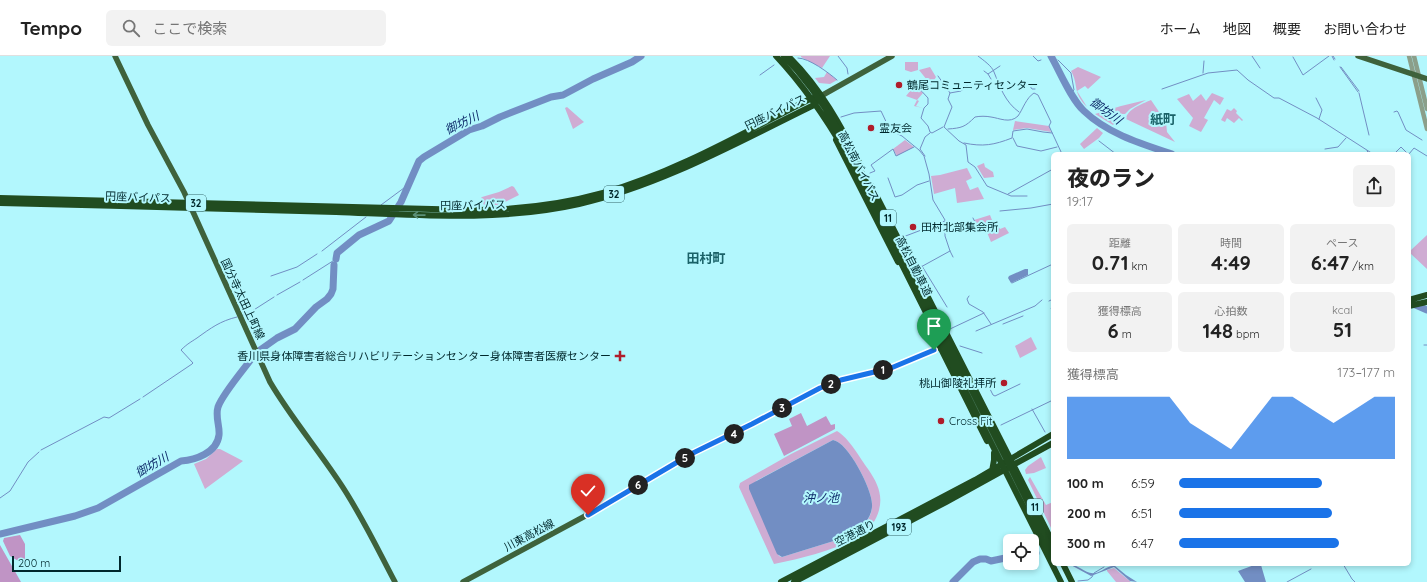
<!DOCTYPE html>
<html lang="ja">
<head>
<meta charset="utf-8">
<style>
	body { margin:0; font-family:Quicksand,"Noto Sans JP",sans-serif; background:#f2f2f2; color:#222; height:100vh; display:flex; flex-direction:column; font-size:15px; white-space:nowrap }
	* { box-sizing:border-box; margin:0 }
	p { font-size:13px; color:#767676 }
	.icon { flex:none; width:22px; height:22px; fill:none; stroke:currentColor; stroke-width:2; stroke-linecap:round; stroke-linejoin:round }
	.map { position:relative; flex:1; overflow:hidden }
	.side { position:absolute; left:1051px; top:96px; width:360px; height:414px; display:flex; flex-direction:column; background:#fff; border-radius:6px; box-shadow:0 2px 6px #0003 }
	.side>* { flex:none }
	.fabs { position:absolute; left:1003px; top:478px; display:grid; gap:8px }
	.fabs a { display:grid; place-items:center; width:36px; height:36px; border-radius:6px; background:#fff; box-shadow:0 2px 6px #0003; font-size:20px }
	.scale { position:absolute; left:12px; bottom:10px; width:109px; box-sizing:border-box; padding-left:4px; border:2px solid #00282c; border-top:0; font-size:11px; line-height:14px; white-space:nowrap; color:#00282c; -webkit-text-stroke:3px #b2f7fd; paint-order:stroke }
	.pin { position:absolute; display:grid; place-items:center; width:34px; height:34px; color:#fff; margin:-41px -17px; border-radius:50% 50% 50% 0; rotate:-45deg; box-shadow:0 0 4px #0007 }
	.pin .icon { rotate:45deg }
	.km { position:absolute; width:20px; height:20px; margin:-10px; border-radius:50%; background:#222; color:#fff; font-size:11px; line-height:20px; text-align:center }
	.round { display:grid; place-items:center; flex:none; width:42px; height:42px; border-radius:6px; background:#f2f2f2 }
	.overview { display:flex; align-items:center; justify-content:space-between; height:68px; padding:0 16px }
	h1 { font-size:22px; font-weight:800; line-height:30px }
	.figures { display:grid; grid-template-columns:repeat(3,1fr); gap:6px; height:68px; padding:4px 16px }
	.figures div { display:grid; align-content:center; border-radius:6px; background:#f2f2f2; text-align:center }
	.figures b { font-size:20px; font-weight:800 }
	.figures small { font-size:11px; font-weight:400 }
	.figures p { font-size:11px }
	.chart { height:112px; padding:8px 16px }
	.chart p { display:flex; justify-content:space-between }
	.chart svg { width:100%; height:72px; margin-top:4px; fill:#1a73e8; opacity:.7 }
	ul { padding:0 16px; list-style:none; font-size:13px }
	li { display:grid; grid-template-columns:64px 48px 1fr; align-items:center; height:30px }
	li i { height:10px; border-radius:5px; background:#1a73e8 }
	header { display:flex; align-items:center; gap:24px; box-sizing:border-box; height:56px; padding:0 20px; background:#fff; border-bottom:1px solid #e0e0e0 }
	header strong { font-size:19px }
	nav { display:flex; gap:22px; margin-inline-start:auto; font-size:14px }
	.search { width:280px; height:36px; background:#f2f2f2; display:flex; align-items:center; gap:10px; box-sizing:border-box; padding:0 14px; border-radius:6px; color:#767676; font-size:15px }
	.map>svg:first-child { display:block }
</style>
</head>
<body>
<header>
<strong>Tempo</strong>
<div class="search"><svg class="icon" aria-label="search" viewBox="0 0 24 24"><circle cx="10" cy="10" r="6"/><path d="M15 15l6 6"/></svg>ここで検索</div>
<nav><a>ホーム</a><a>地図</a><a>概要</a><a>お問い合わせ</a></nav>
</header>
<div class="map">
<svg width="1427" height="526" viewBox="0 0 1427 526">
	<rect width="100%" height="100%" fill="#b2f7fd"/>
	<path fill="#cfacd3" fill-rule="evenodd" d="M801 0H830L822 12 801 1Z
		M905 6H918V14L911 16 905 14Z
		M930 11 936 21 931 29 919 14Z
		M1078 11 1101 21 1088 33 1085 30 1077 35 1087 51C1072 36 1079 29 1071 15Z
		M827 16 837 24 830 28 819 27 815 22 824 21Z
		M915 29 923 37 917 44 919 45 916 50 923 52 914 50 917 44 906 40Z
		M1212 37 1224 42 1220 49 1214 44 1204 62 1208 64 1201 76 1189 70 1193 62 1177 43 1189 38 1193 45 1201 38 1206 45Z
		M1146 44 1130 53 1125 58H1114L1105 55 1121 50Z
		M1151 44 1166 66 1167 76 1175 86 1126 63C1127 53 1142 48 1151 44Z
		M567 51 584 66 573 73 565 52Z
		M1234 52 1237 55 1236 57 1243 64 1242 65 1239 62 1234 67 1227 62 1225 66 1221 64 1227 53 1231 55Z
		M1102 56 1105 57 1122 60 1123 62 1113 69 1095 58Z
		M1015 65 1049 70 1051 76 1027 72 1013 74Z
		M1097 72 1103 77 1099 82 1084 93 1080 88Z
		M905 84 914 91 897 100 893 93Z
		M984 107 985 111 993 116 994 121 984 122 977 110Z
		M967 112 972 122 966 125 970 134 978 131 984 143 957 147 955 132 934 138 931 120 940 119Z
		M512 130 514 131 519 139 499 149H484L481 142 482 141 499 136Z
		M990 159 994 169 997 168 1000 173 1005 171 1009 177 991 186 986 174 981 175 974 164Z
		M1427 179V213L1410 197V195Z
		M1031 281 1037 293 1020 302 1015 290Z
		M837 375C849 382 860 402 868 413 880 430 885 445 875 464 873 467 871 472 869 475 866 478 859 480 855 482 830 496 802 502 774 508L739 431 740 427 791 398ZM833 384C848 386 872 433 872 448 873 460 863 473 853 479L782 501 779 500 756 425Z
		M217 393H220L243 405 205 433 194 408 206 403Z
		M1041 401 1046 412 1034 417 1026 418 1025 414 1028 410Z
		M1030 421 1046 449 1053 446V476L1028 424Z
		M1114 512 1131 526H1116L1107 515V514Z"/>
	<path fill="#c094c5" d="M801 357 807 370 826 360 831 369 835 368V373L784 400 774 378 792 370 789 363Z
		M20 479 25 488V504L20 506 10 500 3 485 4 482Z
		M0 489 21 526H0Z"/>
	<path fill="#728ec3" d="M1025 213H1028V219L1011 227 1008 222 1009 220Z
		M833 384C848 386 872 433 872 448 873 460 862 473 853 479L782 501 777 498 749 433V429Z
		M1069 508C1078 508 1086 519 1095 517 1102 516 1107 509 1115 510L1126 519 1137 526 1130 525 1114 511 1091 520Z
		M1257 508 1261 509 1266 526H1245L1238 515Z"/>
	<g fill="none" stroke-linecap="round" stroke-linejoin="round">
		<path stroke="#728ec3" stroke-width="1" d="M838 0 847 12 848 18
			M978 0C983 4 992 10 994 16 1000 31 1005 46 1019 56
			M1033 0 1038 5 1041 4
			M1252 0 1260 12
			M1332 0 1334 4
			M1333 0 1335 3
			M1293 1 1303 19 1329 0
			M798 2C809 2 829 17 837 24
			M1058 4 1071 17 1074 34 1071 37
			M1340 11 1358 36
			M1341 11 1359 35
			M984 15 988 18 1000 10
			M1203 17 1204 5
			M988 18 991 23
			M760 19 774 9
			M938 20 950 37 948 43 952 51 944 71 959 85 966 89 968 106 975 111 987 130 1011 140H1027
			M1027 26 1032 33H1035
			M915 28 928 42V48L924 52 921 62 928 70 930 76 932 77 943 71
			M1162 33 1208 17 1237 14 1248 24 1274 42H1279L1317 62 1373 98
			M950 37 961 35 971 26
			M1359 37 1369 79
			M1316 42 1322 54 1319 63
			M1394 56 1397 55 1398 56 1406 74 1422 84
			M841 61 854 57 881 55 890 74 902 80 919 94 924 100 929 118 933 144 945 164V180L950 195 953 201
			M948 73C962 72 965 71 975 61 980 60 986 60 991 61 999 62 1010 68 1018 60 1023 53 1026 42 1034 37L1038 39 1051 66 1049 70 1062 98
			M1013 82 1017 90 1041 95 1057 91
			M1099 85 1116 98
			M964 87C983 91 994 89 1012 82L1013 75 1027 73 1043 76 1052 77
			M1325 93 1338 91 1346 82
			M1367 95 1370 98
			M1394 98 1401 91 1408 98
			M1409 98 1414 92 1427 100
			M925 100 920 93 925 81 930 77
			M870 117 875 115 871 109 893 93 896 100 914 91
			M888 122 895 141 902 139 917 129 929 125
			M1008 138 1053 113
			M381 149 408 129
			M1000 155 1031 152 1053 148
			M973 162 980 176
			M903 181 945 165
			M322 195 366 161
			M922 210 947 251
			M919 212 950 195
			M271 220 297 211 317 198
			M303 224 336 203
			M1012 227 1053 208
			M277 239 300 226
			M969 240 967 243 969 248 983 256 991 268
			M1049 245 1053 243
			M1051 252 1053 250
			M243 259 249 257 274 241
			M1003 268 1023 260
			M950 273 984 257
			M976 275 1035 250 1042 244
			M1424 289H1427
			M960 290 982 297
			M989 331 993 339 995 340 1020 328
			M143 341 192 308 193 307 181 294C187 288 191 286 197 282 211 272 220 265 237 261
			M1032 353 1045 376
			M1001 369 1053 344
			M1052 393 1053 394
			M41 394 104 361 109 362 140 343
			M0 442 10 435 28 406 39 396
			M1343 508 1352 523 1355 526
			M1078 525 1088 524 1092 521 1094 517 1104 511
			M1287 526 1311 513"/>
		<path stroke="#728ec3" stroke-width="7" d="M1051 0C1060 16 1071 43 1084 55 1108 78 1142 88 1172 98
			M336 203 337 197 359 179 389 165 401 146 419 105 424 101 469 74 482 70 500 61 551 41 563 39 593 23 632 6 641 0
			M1411 247 1427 254
			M260 294 277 282 295 273 316 251 327 243 331 238 333 233 334 209
			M0 478 75 460 98 452 181 405C195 404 217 397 219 379 220 370 215 361 218 351 223 337 246 311 255 298
			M1032 497H1036
			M953 526 973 506 980 503H986L991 505 1010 501"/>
		<path stroke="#8b9f8a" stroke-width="4.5" d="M1409 0 1427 73
			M1414 0 1427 53"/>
		<path stroke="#3e623c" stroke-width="5.5" d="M115 0 148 69 184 136 270 326C290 360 316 391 338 424 360 456 377 492 395 526
			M1358 0 1427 23
			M821 40 892 0
			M463 526 587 459 691 398 752 368 810 337 841 324 891 312 943 290"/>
		<path stroke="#214c20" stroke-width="6" d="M788 0C820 31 842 71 861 110
			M836 84 898 206
			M871 129 1053 487
			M0 142 471 154C515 154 560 149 603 137 676 116 743 77 810 43L816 41
			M0 147C112 150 224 152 336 156 416 159 499 166 579 148 662 129 738 86 814 49L821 40
			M1409 244 1427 239
			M1409 250 1427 246
			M926 263 987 385
			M992 415 994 404V397
			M1063 508 1072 526
			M781 526 975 424 1053 378
			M794 526 946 446 1053 387"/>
		<path stroke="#214c20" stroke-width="6" d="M776 0C804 30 826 62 846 97L1061 526
			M784 0C838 56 866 128 901 196 953 296 1003 396 1053 497"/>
	</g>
	<defs><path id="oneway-shaft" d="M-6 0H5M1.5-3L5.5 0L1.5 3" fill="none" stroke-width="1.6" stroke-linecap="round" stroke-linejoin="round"/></defs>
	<use stroke="#5b9078" href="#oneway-shaft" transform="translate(419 159) rotate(-179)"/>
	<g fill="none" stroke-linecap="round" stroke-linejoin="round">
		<g stroke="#fff" stroke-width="8">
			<path id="route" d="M588 459 691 398 752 368 820 332 841 324 891 312 934 294"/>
		</g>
		<use href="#route" stroke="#1a73e8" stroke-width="5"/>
	</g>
	<g fill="#af1c2a" stroke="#b2f7fd" stroke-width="1.5">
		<circle cx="899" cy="29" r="4"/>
		<circle cx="871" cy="72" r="4"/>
		<circle cx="913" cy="171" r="4"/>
		<path d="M618 294h4v4h4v4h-4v4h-4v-4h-4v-4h4z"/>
		<circle cx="1004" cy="327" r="4"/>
		<circle cx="941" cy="365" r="4"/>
	</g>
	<g text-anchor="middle" stroke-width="4" stroke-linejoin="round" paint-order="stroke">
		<g fill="#b2f7fd" stroke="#35666b" stroke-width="1">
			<rect x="604" y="130" width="20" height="16" rx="3"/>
			<rect x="186" y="139" width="20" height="16" rx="3"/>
			<rect x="880" y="154" width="16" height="16" rx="3"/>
			<rect x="1027" y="443" width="16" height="16" rx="3"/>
			<rect x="887" y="463" width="24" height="16" rx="3"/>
		</g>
		<g font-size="10" font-weight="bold" fill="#00282c">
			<text x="614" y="142">32</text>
			<text x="196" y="151">32</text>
			<text x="888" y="166">11</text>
			<text x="1035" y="455">11</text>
			<text x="899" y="475">193</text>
		</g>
		<g font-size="11" fill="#00282c" stroke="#b2f7fd" text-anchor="start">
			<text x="907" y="33">鶴尾コミュニティセンター</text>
			<text x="879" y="76">霊友会</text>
			<text x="921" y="175">田村北部集会所</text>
			<text x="611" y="304" text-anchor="end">香川県身体障害者総合リハビリテーションセンター身体障害者医療センター</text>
			<text x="996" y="331" text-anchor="end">桃山御陵礼拝所</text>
			<text x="949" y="369">Cross Fit</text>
		</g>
		<g font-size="11" fill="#00282c" stroke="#b2f7fd">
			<text transform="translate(775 56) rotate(-26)" y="4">円座バイパス</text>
			<text transform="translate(859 110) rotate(63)" y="4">高松南バイパス</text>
			<text transform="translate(138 141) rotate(2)" y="4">円座バイパス</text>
			<text transform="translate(473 149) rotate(-1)" y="4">円座バイパス</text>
			<text transform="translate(914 210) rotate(63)" y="4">高松自動車道</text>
			<text transform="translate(243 243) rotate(65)" y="4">国分寺太田上町線</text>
			<text transform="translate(855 477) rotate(-27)" y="4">空港通り</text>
			<text transform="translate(529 479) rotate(-28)" y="4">川東高松線</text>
		</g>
		<g font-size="12" font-style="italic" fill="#0e2b6a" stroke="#b2f7fd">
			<text transform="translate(1106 55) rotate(36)" y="4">御坊川</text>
			<text transform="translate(462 67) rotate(-26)" y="4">御坊川</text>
			<text transform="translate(152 409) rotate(-30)" y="4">御坊川</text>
			<text x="821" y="446">沖ノ池</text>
		</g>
		<g font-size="13" font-weight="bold" fill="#1a6268" stroke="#b2f7fd">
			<text x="1163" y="68">紙町</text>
			<text x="706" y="207">田村町</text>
		</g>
	</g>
</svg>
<div class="fabs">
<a><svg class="icon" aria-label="locate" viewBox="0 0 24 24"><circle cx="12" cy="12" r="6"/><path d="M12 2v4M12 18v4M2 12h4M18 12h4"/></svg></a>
</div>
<div class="scale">200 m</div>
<div class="pin" style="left:934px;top:294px;background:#1e9e55"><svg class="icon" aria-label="arrive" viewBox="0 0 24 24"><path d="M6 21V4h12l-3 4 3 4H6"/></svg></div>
<div class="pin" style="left:588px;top:459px;background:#d93025"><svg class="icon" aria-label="check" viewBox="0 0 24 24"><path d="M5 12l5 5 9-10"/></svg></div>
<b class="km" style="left:883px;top:314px">1</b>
<b class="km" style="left:831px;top:328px">2</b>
<b class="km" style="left:782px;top:352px">3</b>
<b class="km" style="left:734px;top:378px">4</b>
<b class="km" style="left:685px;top:402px">5</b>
<b class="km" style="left:638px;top:429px">6</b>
<section class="side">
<div class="overview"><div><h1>夜のラン</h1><p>19:17</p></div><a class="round"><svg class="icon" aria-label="share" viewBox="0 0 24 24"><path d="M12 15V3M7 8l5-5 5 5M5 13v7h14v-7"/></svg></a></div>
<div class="figures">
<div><p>距離</p><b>0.71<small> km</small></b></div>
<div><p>時間</p><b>4:49</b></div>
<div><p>ペース</p><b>6:47<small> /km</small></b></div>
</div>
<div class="figures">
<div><p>獲得標高</p><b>6<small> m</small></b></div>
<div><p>心拍数</p><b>148<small> bpm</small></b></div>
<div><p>kcal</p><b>51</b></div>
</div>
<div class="chart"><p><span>獲得標高</span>173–177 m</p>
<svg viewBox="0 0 160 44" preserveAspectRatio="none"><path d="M0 44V6L10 6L20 6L30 6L40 6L50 6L60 22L70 30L80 38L90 22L100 6L110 6L120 14L130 22L140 14L150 6L160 6V44z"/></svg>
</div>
<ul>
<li><b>100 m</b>6:59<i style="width:66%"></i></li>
<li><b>200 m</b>6:51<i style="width:71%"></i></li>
<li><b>300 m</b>6:47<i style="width:74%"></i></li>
</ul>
</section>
</div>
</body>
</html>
